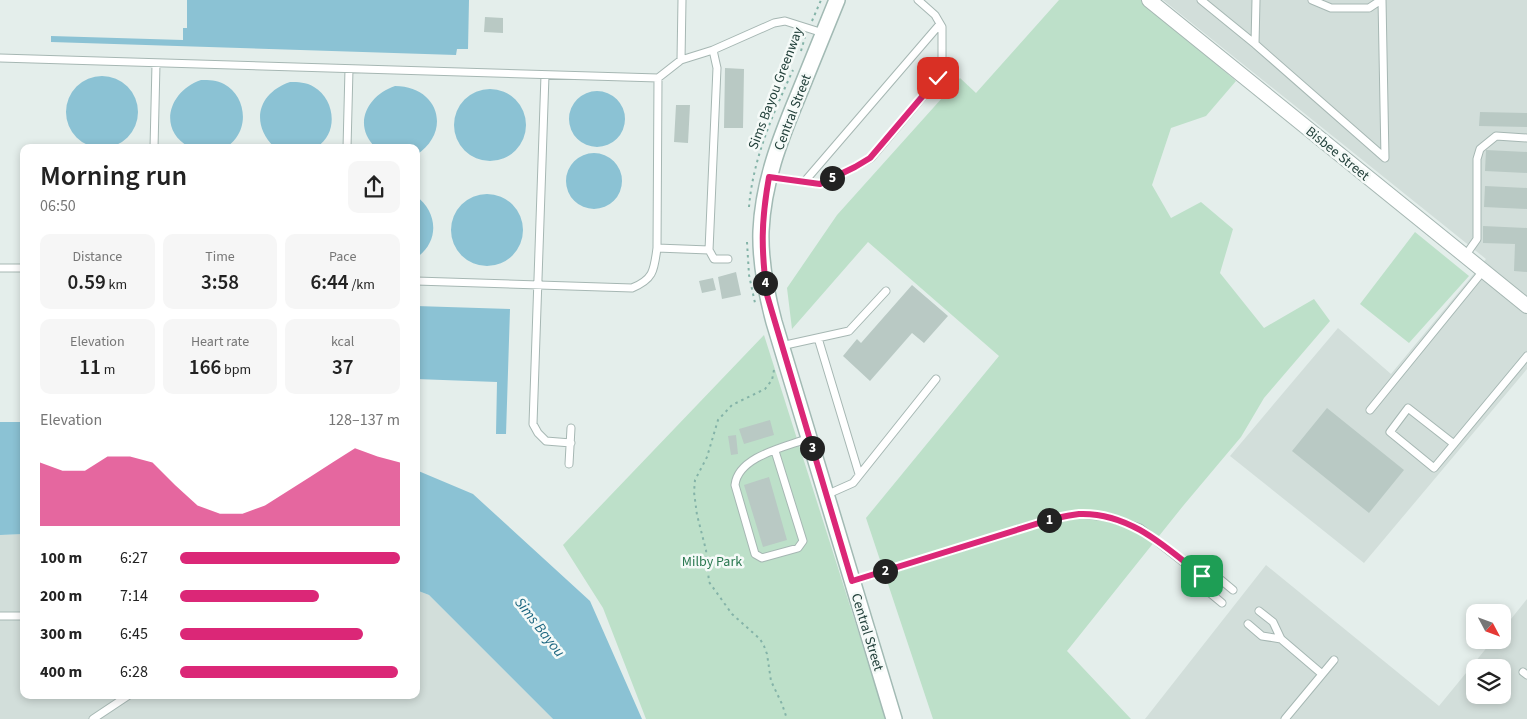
<!DOCTYPE html>
<html lang="en">
<head>
<meta charset="utf-8">
<style>
	body { margin:0; font-family:"Source Sans 3",sans-serif; background:#f6f6f6; color:#222; height:100vh; display:flex; flex-direction:column; font-size:19px; white-space:nowrap }
	* { box-sizing:border-box; margin:0 }
	p { font-size:16px; color:#767676 }
	.icon { flex:none; width:28px; height:28px; fill:none; stroke:currentColor; stroke-width:2; stroke-linecap:round; stroke-linejoin:round }
	.map { position:relative; flex:1; overflow:hidden }
	.sheet { position:absolute; left:20px; top:144px; width:400px; height:555px; display:flex; flex-direction:column; background:#fff; border-radius:10px; box-shadow:0 2px 8px #0003 }
	.sheet>* { flex:none }
	.needle { width:32px; rotate:131deg }
	.fabs { position:absolute; left:1466px; top:604px; display:grid; gap:10px }
	.fabs a { display:grid; place-items:center; width:45px; height:45px; border-radius:10px; background:#fff; box-shadow:0 2px 8px #0003; font-size:25px }
	.pin { position:absolute; display:grid; place-items:center; width:42px; height:42px; color:#fff; margin:-21px; border-radius:10px; box-shadow:0 2px 8px #0006 }
	.km { position:absolute; width:25px; height:25px; margin:-12px; border-radius:50%; background:#222; color:#fff; font-size:14px; line-height:25px; text-align:center }
	.round { display:grid; place-items:center; flex:none; width:52px; height:52px; border-radius:10px; background:#f6f6f6 }
	.overview { display:flex; align-items:center; justify-content:space-between; height:85px; padding:0 20px }
	h1 { font-size:28px; font-weight:600; line-height:38px }
	.stats { display:grid; grid-template-columns:repeat(3,1fr); gap:8px; height:85px; padding:5px 20px }
	.stats div { display:grid; align-content:center; border-radius:10px; background:#f6f6f6; text-align:center }
	.stats b { font-size:21px; font-weight:600 }
	.stats small { font-size:14px; font-weight:400 }
	.stats p { font-size:14px }
	.chart { height:140px; padding:10px 20px }
	.chart p { display:flex; justify-content:space-between }
	.chart svg { width:100%; height:90px; margin-top:5px; fill:#db2777; opacity:.7 }
	ul { padding:0 20px; list-style:none; font-size:16px }
	li { display:grid; grid-template-columns:80px 60px 1fr; align-items:center; height:38px }
	li i { height:12px; border-radius:6px; background:#db2777 }
	.map>svg:first-child { display:block }
</style>
</head>
<body>
<div class="map">
<svg width="1527" height="719" viewBox="0 0 1527 719">
	<rect width="100%" height="100%" fill="#e4eeeb"/>
	<path fill="#d2deda" fill-rule="evenodd" d="M1163 0H1527V369L1364 563 1230 456 1338 328 1391 374 1486 259Z
		M24 534V695H416V590L429 595 553 719H0V535Z
		M1266 565 1439 706 1493 640H1502L1503 629 1527 599V719H1145ZM1475 668H1502V695H1475Z"/>
	<path fill="#bde0c9" d="M1059 0H1141L1236 81 1206 116 1171 128 1152 185 1171 218 1201 202 1233 229 1220 273 1264 328 1314 299 1330 321 1264 398 1241 437 1183 506 1067 651 1131 719H933L866 518 999 356 868 242 792 329 787 288 837 215 960 78 976 93Z
		M1415 232 1469 276 1409 343 1360 304Z
		M764 335 886 719H646L603 608 563 545Z"/>
	<path fill="#8bc2d4" d="M187 0H469L468 49H457L456 55 51 42V36L183 40V28H187Z
		M66 112a36 36 0 1 1 72 0a36 36 0 1 1-72 0Z
		M201 80C209 80 217 80 224 84 243 94 249 121 236 138 233 142 229 146 224 148 213 150 199 148 189 147 157 129 169 91 201 80Z
		M290 82C298 82 306 82 314 87 335 99 339 133 317 147H274C250 123 258 93 290 82Z
		M395 86C438 86 453 131 416 155V148L375 147C352 124 368 95 395 86Z
		M454 125a36 36 0 1 1 72 0a36 36 0 1 1-72 0Z
		M569 119a28 28 0 1 1 56 0a28 28 0 1 1-56 0Z
		M566 181a28 28 0 1 1 56 0a28 28 0 1 1-56 0Z
		M451 230a36 36 0 1 1 72 0a36 36 0 1 1-72 0Z
		M416 196C438 212 440 242 416 258Z
		M416 306 510 309 506 434H496L497 382 416 379Z
		M0 422H24V534L0 535Z
		M416 470 473 494 590 601 642 719H553L429 595 416 590Z"/>
	<path fill="#b9c9c4" d="M485 17 503 18V33L484 32Z
		M725 68 744 69 743 128H724Z
		M676 105H690L688 143 674 142Z
		M1480 112 1527 113V127L1479 126Z
		M1486 150 1527 152V173L1485 171Z
		M1485 186 1527 188V209L1484 207Z
		M1483 226 1527 228V272L1514 271 1515 244 1483 243Z
		M736 272 741 295 722 299 718 277Z
		M713 278 716 290 702 293 699 281Z
		M912 285 948 316 924 343 912 333 870 381 843 356 857 339 861 343Z
		M1327 408 1404 470 1369 513 1292 451Z
		M770 420 774 435 744 444 739 429Z
		M736 435 738 454 731 455 728 436Z
		M769 477 787 540 763 547 744 485Z"/>
	<g fill="none" stroke-linecap="round" stroke-linejoin="round">
		<g stroke="#a6b7b3" stroke-width="9">
			<path id="lane" d="M1201 0 1255 44
				M1256 0 1255 44 1385 158 1382 0
				M1312 0 1331 8H1369L1381 0
				M0 58 658 78
				M681 60 682 0
				M545 75 533 424 538 433 546 441 571 443
				M154 148 156 64
				M347 148 349 69
				M769 177 820 184 855 167 871 158 925 94 938 78 942 64V27L935 15 918 0
				M805 181 940 24
				M657 248 709 250
				M1465 256 1477 239V159L1480 149 1496 136 1527 138
				M728 259H714L709 250 717 68 713 50 774 23 785 21 823 33
				M0 268H24
				M416 281 632 288C654 279 654 270 657 248L658 78 681 60 713 50
				M818 338 859 474
				M781 346 849 331 886 291
				M1370 410 1483 271
				M1454 444 1408 408 1390 432 1434 468 1527 356
				M775 451 803 541 798 548 762 558 755 554 735 485C738 456 786 447 809 438
				M569 464 571 428
				M826 495 853 483 936 379
				M1202 577 1221 580 1233 590
				M853 581 1052 519 1079 514 1108 517 1140 528 1202 577 1210 593 1222 603
				M1259 611 1273 622 1281 639 1322 674
				M0 616H24
				M1248 624 1262 636 1281 639
				M1523 672 1527 675
				M93 719 129 695
				M1285 719 1334 660"/>
		</g>
		<g stroke="#a6b7b3" stroke-width="16">
			<path id="street" d="M1149 0 1527 306"/>
		</g>
		<g stroke="#a2bab4" stroke-width="18">
			<path id="secondary" d="M837 0C824 32 811 64 798 96 780 139 763 183 761 231 760 262 766 292 774 322L894 719"/>
		</g>
		<path stroke="#84b3a8" stroke-width="2" stroke-dasharray="2.5 4" stroke-linecap="butt" d="M812 21 821 0
			M801 51 805 37
			M749 207C753 158 773 114 793 70
			M747 242 749 275 755 303
			M774 370 772 380 765 389 732 405 718 420 707 457 695 480 694 492 697 515 706 550 709 582 732 614 760 639 764 646 767 654 771 681 782 704 787 719"/>
		<use href="#lane" stroke="#fff" stroke-width="7"/>
		<use href="#street" stroke="#fff" stroke-width="14"/>
		<use href="#secondary" stroke="#fff" stroke-width="15"/>
	</g>
	<g fill="none" stroke-linecap="round" stroke-linejoin="round">
		<g stroke="#fff" stroke-width="10">
			<path id="route" d="M938 78 870 158 855 167 820 184 769 177C761 222 761 249 767 295L852 581 1052 519C1061 517 1070 515 1079 514 1129 512 1166 547 1202 576"/>
		</g>
		<use href="#route" stroke="#db2777" stroke-width="6"/>
	</g>
	<g text-anchor="middle" stroke-width="5" stroke-linejoin="round" paint-order="stroke">
		<g font-size="14" fill="#23413b" stroke="#f5faf8">
			<text transform="translate(775 88) rotate(-69)" y="5">Sims Bayou Greenway</text>
			<text transform="translate(792 112) rotate(-69)" y="5">Central Street</text>
			<text transform="translate(1338 153) rotate(39)" y="5">Bisbee Street</text>
			<text transform="translate(868 632) rotate(73)" y="5">Central Street</text>
		</g>
		<g font-size="14" fill="#2b7951" stroke="#f5faf8">
			<text x="712" y="566">Milby Park</text>
		</g>
		<g font-size="15" font-style="italic" fill="#1a657f" stroke="#f5faf8">
			<text transform="translate(540 627) rotate(52)" y="5">Sims Bayou</text>
		</g>
	</g>
</svg>
<div class="fabs">
<a><svg class="needle" viewBox="-14 -14 28 28"><path d="M0-13l5 13h-10z" fill="#e53935"/><path d="M0 13l5-13h-10z" fill="#767676"/></svg></a>
<a><svg class="icon" aria-label="layers" viewBox="0 0 24 24"><path d="M12 4l9 5-9 5-9-5zM3 14l9 5 9-5"/></svg></a>
</div>
<div class="pin" style="left:1202px;top:576px;background:#1e9e55"><svg class="icon" aria-label="arrive" viewBox="0 0 24 24"><path d="M6 21V4h12l-3 4 3 4H6"/></svg></div>
<div class="pin" style="left:938px;top:78px;background:#d93025"><svg class="icon" aria-label="check" viewBox="0 0 24 24"><path d="M5 12l5 5 9-10"/></svg></div>
<b class="km" style="left:1049px;top:520px">1</b>
<b class="km" style="left:885px;top:571px">2</b>
<b class="km" style="left:812px;top:448px">3</b>
<b class="km" style="left:765px;top:283px">4</b>
<b class="km" style="left:832px;top:178px">5</b>
<section class="sheet">
<div class="overview"><div><h1>Morning run</h1><p>06:50</p></div><a class="round"><svg class="icon" aria-label="share" viewBox="0 0 24 24"><path d="M12 15V3M7 8l5-5 5 5M5 13v7h14v-7"/></svg></a></div>
<div class="stats">
<div><p>Distance</p><b>0.59<small> km</small></b></div>
<div><p>Time</p><b>3:58</b></div>
<div><p>Pace</p><b>6:44<small> /km</small></b></div>
</div>
<div class="stats">
<div><p>Elevation</p><b>11<small> m</small></b></div>
<div><p>Heart rate</p><b>166<small> bpm</small></b></div>
<div><p>kcal</p><b>37</b></div>
</div>
<div class="chart"><p><span>Elevation</span>128–137 m</p>
<svg viewBox="0 0 160 44" preserveAspectRatio="none"><path d="M0 44V13L10 17L20 17L30 10L40 10L50 13L60 24L70 34L80 38L90 38L100 34L110 27L120 20L130 13L140 6L150 10L160 13V44z"/></svg>
</div>
<ul>
<li><b>100 m</b>6:27<i style="width:100%"></i></li>
<li><b>200 m</b>7:14<i style="width:63%"></i></li>
<li><b>300 m</b>6:45<i style="width:83%"></i></li>
<li><b>400 m</b>6:28<i style="width:99%"></i></li>
</ul>
</section>
</div>
</body>
</html>
